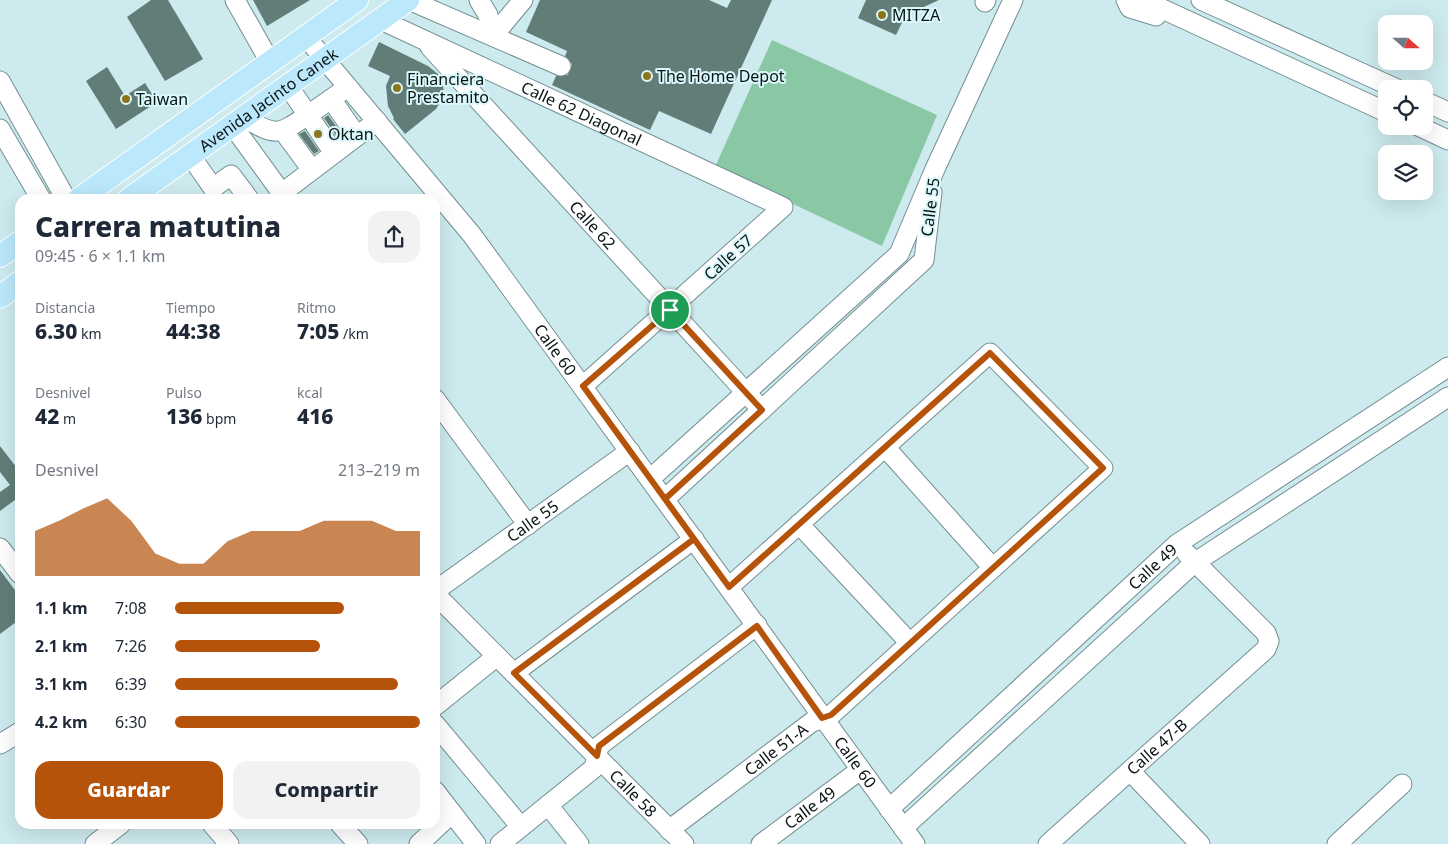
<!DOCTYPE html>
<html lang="es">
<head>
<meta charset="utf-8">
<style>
	body { margin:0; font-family:"Noto Sans",sans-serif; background:#f2f2f3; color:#1f2937; height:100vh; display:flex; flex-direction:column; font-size:19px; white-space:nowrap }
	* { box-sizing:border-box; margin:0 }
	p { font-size:16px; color:#747a83 }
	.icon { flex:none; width:28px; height:28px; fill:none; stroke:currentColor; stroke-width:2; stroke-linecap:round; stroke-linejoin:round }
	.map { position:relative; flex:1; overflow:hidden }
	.details { position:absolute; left:15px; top:194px; width:425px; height:635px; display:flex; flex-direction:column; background:#fff; border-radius:15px; box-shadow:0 5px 20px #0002 }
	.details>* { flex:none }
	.needle { width:32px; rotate:111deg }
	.tools { position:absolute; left:1378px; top:15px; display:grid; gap:10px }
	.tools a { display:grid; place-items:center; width:55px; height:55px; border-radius:10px; background:#fff; box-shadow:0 5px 20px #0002; font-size:25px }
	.pin { position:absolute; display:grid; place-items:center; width:42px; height:42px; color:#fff; margin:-21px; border:2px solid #fff; border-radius:50%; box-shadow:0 1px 5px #0007 }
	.round { display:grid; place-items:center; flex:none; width:52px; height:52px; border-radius:15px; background:#f2f2f3 }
	.overview { display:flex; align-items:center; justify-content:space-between; height:85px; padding:0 20px }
	h1 { font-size:28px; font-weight:800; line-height:38px }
	.metrics { display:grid; grid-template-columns:repeat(3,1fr); gap:8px; height:85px; padding:5px 20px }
	.metrics div { display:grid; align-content:center }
	.metrics b { font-size:21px; font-weight:800 }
	.metrics small { font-size:14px; font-weight:400 }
	.metrics p { font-size:14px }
	.chart { height:140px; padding:10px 20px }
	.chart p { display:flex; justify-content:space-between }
	.chart svg { width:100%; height:90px; margin-top:5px; fill:#b45309; opacity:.7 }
	.cta { display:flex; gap:10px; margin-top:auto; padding:10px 20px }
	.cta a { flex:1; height:58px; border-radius:15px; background:#b45309; color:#fff; font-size:20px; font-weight:800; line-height:58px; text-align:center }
	.cta a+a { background:#f2f2f3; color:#1f2937 }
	ul { padding:0 20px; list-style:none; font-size:16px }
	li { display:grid; grid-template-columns:80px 60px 1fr; align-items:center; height:38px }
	li i { height:12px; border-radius:6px; background:#b45309 }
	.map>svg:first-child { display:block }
</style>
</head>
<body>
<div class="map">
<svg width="1448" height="844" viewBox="0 0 1448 844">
	<rect width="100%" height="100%" fill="#cdeaee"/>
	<path fill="#89c7a5" d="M772 40 937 115 882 246 715 167Z"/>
	<path fill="#627d78" d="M151 0H168L203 59 165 81 127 17Z
		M253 0H310L267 26Z
		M540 0H709L727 8 731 0H772L711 134 659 111 650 130 552 85 556 76 568 75 572 64 565 56 567 51 526 32Z
		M866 0H939L915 11 909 8 896 35 858 18Z
		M379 42 428 66 438 74 443 84 444 96 436 109 405 134 393 119 394 118 388 106 386 86 390 76 368 66Z
		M107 67 125 96 145 83 157 102 116 129 86 81Z
		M328 115 342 134 337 137 324 118Z
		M305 131 319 151 314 154 299 134Z
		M0 446 20 472V499L19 497 0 511V492L10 485 0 472Z
		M0 570 20 597V619L0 634Z"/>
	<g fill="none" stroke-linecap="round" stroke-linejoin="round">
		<g stroke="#738f92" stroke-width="21">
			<g id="minor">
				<path d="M235 0 270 62"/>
				<path d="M409 0 561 66"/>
				<path d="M479 0 488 15 493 36"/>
				<path d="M1126 0 1130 8 1156 16"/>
				<path d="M1143 0 1386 112"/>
				<path d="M1201 0 1397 89"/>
				<path d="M985 2 986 0"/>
				<path id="s1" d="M381 20 783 207 583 386"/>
				<path d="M493 36 523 0"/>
				<path id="s2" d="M306 37 472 235 915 844"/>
				<path id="s3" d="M430 47 762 410"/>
				<path d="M0 81 66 199"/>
				<path d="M288 86 308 115 348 87"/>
				<path d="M331 99 357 136"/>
				<path d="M1424 101 1448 112"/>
				<path d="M244 118C277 136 277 136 308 115L334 153"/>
				<path d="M233 126 286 199"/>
				<path d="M1418 126 1448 140"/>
				<path d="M0 129 41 199"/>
				<path d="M284 132 312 170"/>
				<path d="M190 155 213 188 231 175 249 199"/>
				<path d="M282 193 377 121"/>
				<path d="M435 399 528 525"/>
				<path d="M885 447 993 568"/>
				<path d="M650 479 899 254 935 169 1013 0"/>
				<path d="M665 499 924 260 932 192"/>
				<path d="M799 524 910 643"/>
				<path d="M0 548 20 574"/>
				<path id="s4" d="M435 591 630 451"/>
				<path id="s5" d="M435 594 684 844"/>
				<path d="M514 673 694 539"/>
				<path d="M435 706 497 656"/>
				<path d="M435 724 521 827"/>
				<path d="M0 744 20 732"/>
				<path d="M1130 771 1200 844"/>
				<path d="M435 791 476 844"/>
				<path d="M548 805 579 844"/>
				<path id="s6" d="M889 809 1177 544 1448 367"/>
				<path d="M212 824 229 844"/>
				<path d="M340 824 358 844"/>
				<path d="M903 828 1194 563 1448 397"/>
				<path id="s7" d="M669 830 812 722 831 715 1103 468 990 353 729 587"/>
				<path d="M95 844 121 824"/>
				<path d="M419 844 452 813"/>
				<path d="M500 844 594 768 599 746 757 625"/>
				<path id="s8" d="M761 844 860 770"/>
				<path id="s9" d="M1048 844 1266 649 1269 641 1266 633 1187 554"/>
				<path d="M1337 844 1402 784"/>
			</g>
		</g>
		<g stroke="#fff" stroke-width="24">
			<g id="major">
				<path d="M79 199 357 0"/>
				<path id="s10" d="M129 199 408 0"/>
				<path d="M0 256 20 242"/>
				<path d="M0 297 20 282"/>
			</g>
		</g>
		<use href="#minor" stroke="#fff" stroke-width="19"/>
		<use href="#major" stroke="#bbe8fb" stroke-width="22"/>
	</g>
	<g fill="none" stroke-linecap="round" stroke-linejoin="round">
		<g stroke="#fff" stroke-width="10">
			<path id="route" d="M670 310 583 386 694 539 514 673 597 756 599 746 757 626 822 718 831 715 1103 468 990 353 729 587 665 499 762 410 670 310"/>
		</g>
		<use href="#route" stroke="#b45309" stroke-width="6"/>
	</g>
	<g fill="#8e7519" stroke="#daf8fb" stroke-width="2">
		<circle cx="882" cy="15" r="5"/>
		<circle cx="647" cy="76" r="5"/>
		<circle cx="397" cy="88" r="5"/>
		<circle cx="126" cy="99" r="5"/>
		<circle cx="318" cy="134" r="5"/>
	</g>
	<g text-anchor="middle" stroke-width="4" stroke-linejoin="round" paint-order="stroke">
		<g font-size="16" fill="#0a1416" stroke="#daf8fb" text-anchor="start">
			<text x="892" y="21">MITZA</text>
			<text x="657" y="82">The Home Depot</text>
			<text x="407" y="85">Financiera<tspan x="407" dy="18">Prestamito</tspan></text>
			<text x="136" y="105">Taiwan</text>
			<text x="328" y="140">Oktan</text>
		</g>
		<g font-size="16" fill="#0a1416" stroke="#daf8fb">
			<text dy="6" stroke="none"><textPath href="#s10" startOffset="171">Avenida Jacinto Canek</textPath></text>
			<text dy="6" stroke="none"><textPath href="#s1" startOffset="221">Calle 62 Diagonal</textPath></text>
			<text transform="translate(930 207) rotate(-83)" y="6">Calle 55</text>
			<text dy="6" stroke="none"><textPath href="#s3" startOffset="241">Calle 62</textPath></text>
			<text transform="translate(728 257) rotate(-42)" y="6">Calle 57</text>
			<text dy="6" stroke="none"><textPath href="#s2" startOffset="400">Calle 60</textPath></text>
			<text dy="6" stroke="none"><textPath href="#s4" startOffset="120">Calle 55</textPath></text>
			<text dy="6" stroke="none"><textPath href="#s6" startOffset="358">Calle 49</textPath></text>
			<text dy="6" stroke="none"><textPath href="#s9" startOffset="146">Calle 47-B</textPath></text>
			<text dy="6" stroke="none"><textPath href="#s7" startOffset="134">Calle 51-A</textPath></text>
			<text dy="6" stroke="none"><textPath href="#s2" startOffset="910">Calle 60</textPath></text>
			<text dy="6" stroke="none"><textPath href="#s5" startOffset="281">Calle 58</textPath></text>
			<text dy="6" stroke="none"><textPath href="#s8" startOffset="61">Calle 49</textPath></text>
		</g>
	</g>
</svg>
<div class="tools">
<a><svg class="needle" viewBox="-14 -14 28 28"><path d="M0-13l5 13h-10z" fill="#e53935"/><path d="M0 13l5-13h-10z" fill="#747a83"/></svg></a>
<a><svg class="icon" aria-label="locate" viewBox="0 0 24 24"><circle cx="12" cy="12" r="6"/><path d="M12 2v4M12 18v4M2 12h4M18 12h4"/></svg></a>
<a><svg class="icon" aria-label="layers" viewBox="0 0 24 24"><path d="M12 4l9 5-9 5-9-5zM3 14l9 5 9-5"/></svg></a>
</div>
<div class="pin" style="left:670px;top:310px;background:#1e9e55"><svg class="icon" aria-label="arrive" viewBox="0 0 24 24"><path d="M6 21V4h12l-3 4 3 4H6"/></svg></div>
<section class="details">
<div class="overview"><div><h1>Carrera matutina</h1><p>09:45 · 6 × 1.1 km</p></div><a class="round"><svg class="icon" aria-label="share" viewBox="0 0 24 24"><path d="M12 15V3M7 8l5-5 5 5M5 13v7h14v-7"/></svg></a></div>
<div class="metrics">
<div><p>Distancia</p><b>6.30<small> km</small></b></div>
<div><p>Tiempo</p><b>44:38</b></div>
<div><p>Ritmo</p><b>7:05<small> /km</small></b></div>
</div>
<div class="metrics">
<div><p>Desnivel</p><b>42<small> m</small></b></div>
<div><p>Pulso</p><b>136<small> bpm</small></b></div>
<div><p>kcal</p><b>416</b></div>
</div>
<div class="chart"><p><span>Desnivel</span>213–219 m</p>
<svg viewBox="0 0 160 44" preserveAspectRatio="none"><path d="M0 44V22L10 17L20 11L30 6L40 17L50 33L60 38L70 38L80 27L90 22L100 22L110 22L120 17L130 17L140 17L150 22L160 22V44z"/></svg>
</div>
<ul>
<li><b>1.1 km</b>7:08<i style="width:69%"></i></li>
<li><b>2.1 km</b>7:26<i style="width:59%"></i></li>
<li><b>3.1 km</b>6:39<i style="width:91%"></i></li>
<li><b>4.2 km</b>6:30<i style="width:100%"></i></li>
</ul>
<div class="cta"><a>Guardar</a><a>Compartir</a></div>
</section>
</div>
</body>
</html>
